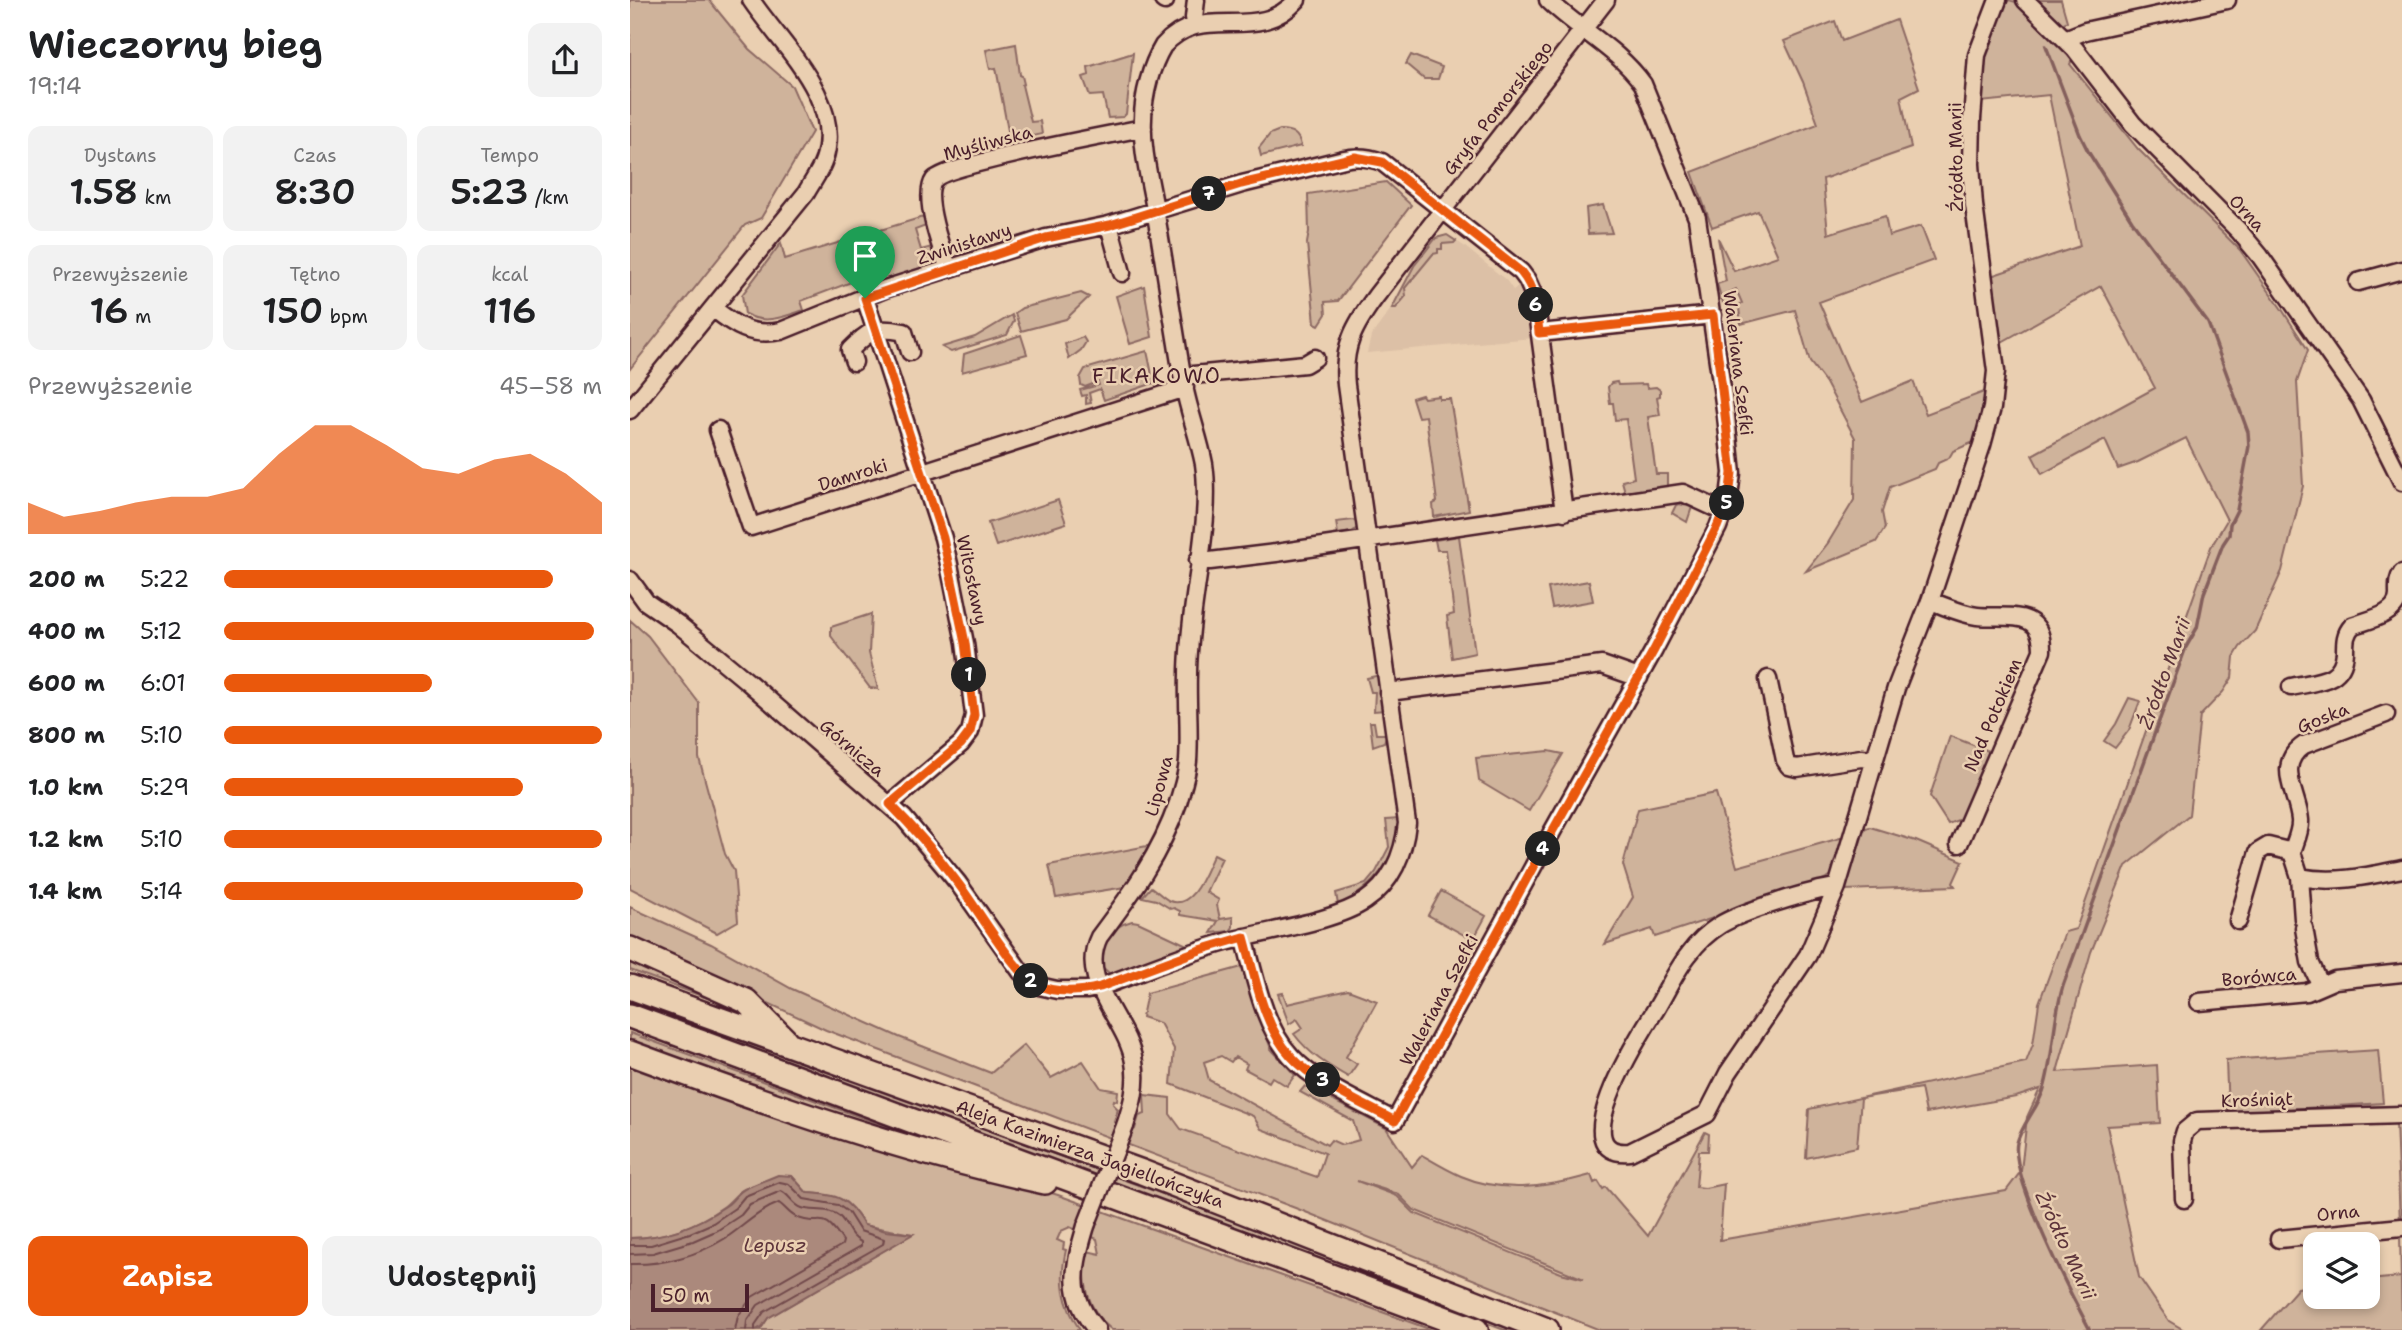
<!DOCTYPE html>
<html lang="pl">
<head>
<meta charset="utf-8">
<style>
	body { margin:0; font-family:"Shantell Sans",sans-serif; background:#f2f2f2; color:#202124; height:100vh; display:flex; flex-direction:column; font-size:26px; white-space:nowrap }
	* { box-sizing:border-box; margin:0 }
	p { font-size:23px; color:#757577 }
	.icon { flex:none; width:38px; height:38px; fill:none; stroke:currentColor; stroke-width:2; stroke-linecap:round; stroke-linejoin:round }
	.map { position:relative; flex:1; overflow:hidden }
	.details { display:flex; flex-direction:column; background:#fff; width:630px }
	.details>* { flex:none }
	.controls { position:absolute; left:1673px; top:1232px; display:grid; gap:14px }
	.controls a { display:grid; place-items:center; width:77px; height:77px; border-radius:14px; background:#fff; box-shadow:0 4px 10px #0003; font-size:35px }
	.scale { position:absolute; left:21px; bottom:18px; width:98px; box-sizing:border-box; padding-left:7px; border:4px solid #4a1f2b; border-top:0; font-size:19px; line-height:24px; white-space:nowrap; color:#4a1f2b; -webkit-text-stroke:5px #eacfb1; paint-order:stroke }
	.pin { position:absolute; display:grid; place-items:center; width:60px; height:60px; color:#fff; margin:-72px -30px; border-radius:50% 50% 50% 0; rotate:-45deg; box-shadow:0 0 7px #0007 }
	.pin .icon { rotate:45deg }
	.km { position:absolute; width:35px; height:35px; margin:-18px; border-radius:50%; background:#222; color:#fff; font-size:19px; line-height:35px; text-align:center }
	.round { display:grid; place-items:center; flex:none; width:74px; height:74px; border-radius:14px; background:#f2f2f2 }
	.summary { display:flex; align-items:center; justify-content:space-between; height:119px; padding:0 28px }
	h1 { font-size:38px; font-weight:600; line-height:52px }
	.stats { display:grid; grid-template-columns:repeat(3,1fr); gap:10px; height:119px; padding:7px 28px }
	.stats div { display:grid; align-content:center; border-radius:14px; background:#f2f2f2; text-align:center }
	.stats b { font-size:35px; font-weight:600 }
	.stats small { font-size:19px; font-weight:400 }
	.stats p { font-size:19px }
	.chart { height:196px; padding:14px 28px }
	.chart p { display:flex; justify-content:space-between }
	.chart svg { width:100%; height:126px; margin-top:7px; fill:#ea580c; opacity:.7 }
	.button { display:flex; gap:14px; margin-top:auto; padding:14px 28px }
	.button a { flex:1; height:80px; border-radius:14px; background:#ea580c; color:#fff; font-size:28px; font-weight:600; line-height:80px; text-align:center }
	.button a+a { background:#f2f2f2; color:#202124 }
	ul { padding:0 28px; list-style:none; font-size:23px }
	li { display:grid; grid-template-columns:112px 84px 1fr; align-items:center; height:52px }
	li i { height:18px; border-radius:9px; background:#ea580c }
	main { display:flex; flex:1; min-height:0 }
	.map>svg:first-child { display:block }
</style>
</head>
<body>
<main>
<section class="details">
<div class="summary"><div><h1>Wieczorny bieg</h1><p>19:14</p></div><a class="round"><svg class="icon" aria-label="share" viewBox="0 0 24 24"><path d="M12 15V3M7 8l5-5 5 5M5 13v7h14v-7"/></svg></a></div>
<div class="stats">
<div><p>Dystans</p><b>1.58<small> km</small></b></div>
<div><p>Czas</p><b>8:30</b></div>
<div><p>Tempo</p><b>5:23<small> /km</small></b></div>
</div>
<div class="stats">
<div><p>Przewyższenie</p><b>16<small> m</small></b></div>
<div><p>Tętno</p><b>150<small> bpm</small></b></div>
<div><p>kcal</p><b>116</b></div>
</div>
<div class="chart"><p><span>Przewyższenie</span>45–58 m</p>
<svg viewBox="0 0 160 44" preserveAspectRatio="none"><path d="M0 44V33L10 38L20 36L30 33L40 31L50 31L60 28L70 16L80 6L90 6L100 13L110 21L120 23L130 18L140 16L150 23L160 33V44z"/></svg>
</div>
<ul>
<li><b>200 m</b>5:22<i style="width:87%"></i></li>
<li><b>400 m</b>5:12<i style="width:98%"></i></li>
<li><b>600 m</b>6:01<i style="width:55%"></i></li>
<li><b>800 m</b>5:10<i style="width:100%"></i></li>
<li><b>1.0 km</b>5:29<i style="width:79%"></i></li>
<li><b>1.2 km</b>5:10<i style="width:100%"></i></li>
<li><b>1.4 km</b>5:14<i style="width:95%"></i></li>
</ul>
<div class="button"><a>Zapisz</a><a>Udostępnij</a></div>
</section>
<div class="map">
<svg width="1772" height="1330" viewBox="0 0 1772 1330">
	<rect width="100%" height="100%" fill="#eacfb1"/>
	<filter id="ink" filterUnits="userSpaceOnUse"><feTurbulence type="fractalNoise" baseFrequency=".0143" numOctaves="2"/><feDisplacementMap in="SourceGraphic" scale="14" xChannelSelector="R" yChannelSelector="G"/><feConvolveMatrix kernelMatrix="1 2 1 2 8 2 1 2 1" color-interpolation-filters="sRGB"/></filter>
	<g filter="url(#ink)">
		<path fill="#dcc0a6" d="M817 235 834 246 876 280 883 290 891 285 900 307 903 338 737 353 741 336 766 302 784 266 806 238Z"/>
		<path fill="#cfb39b" stroke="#8c6963" stroke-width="2" fill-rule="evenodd" d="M0 0H79L119 49 162 86 182 132 131 218 115 225 0 369Z
			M1379 0 1389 3 1443 58 1440 64 1508 149 1610 250 1653 311 1678 350 1667 382 1673 486 1652 571 1625 631 1610 647 1604 657 1602 678 1593 692 1570 716 1559 815 1496 866 1461 952 1427 1072 1527 1065 1530 1123 1477 1126 1509 1277 1539 1321 1554 1330H970L673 1211 196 1030 117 993 50 958 0 937V907L81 944 162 989 269 1037 361 1073 394 1045 421 1078 453 1061 471 1088 488 1091 487 1101 484 1100 483 1104 488 1109 484 1122 486 1123 505 1129 509 1116 515 1114 514 1095 540 1098V1114L551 1129 687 1177 695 1153 631 1129 623 1116 541 1084 544 1049 530 1023 512 1017 517 993 612 967 641 1049 665 1075 657 1086 642 1077 639 1082 615 1069 617 1064 605 1057 601 1062 591 1056 574 1062 579 1080 697 1145 701 1140 712 1145 729 1140 723 1121 670 1092 675 1086 756 1128 782 1167 792 1155C804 1162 817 1170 831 1176 873 1194 918 1187 961 1175L964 1183 968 1181 973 1189 976 1187 1018 1236 1075 1132 1079 1134 1078 1151H1069L1066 1187 1075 1188 1094 1184 1090 1240 1376 1191 1391 1171 1397 1117 1410 1089 1386 1097 1296 1113 1291 1088 1231 1098 1227 1147 1176 1158 1179 1109 1396 1062 1403 1044 1409 1003 1435 932 1446 929 1581 547 1597 520 1556 438 1508 462 1488 469 1475 440 1412 474 1402 455 1525 388 1471 286 1370 343 1361 276 1450 246 1419 95 1351 102C1352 73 1358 22 1379 0ZM727 1181 768 1194 784 1210 954 1279 931 1273 784 1213 767 1196Z
			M1408 0H1431L1437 21 1432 24Z
			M1266 20 1289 88 1271 97 1281 148 1193 179 1198 234 1255 216 1259 236 1291 226 1304 260 1189 302 1232 402 1283 381 1296 414 1359 390 1346 441 1323 451 1319 458 1308 463 1305 469 1260 487 1252 512 1255 528 1246 542 1176 571 1198 543 1224 500 1225 438 1196 383 1180 362 1165 310 1111 324 1109 308 1100 307 1102 303 1104 307 1112 303 1106 289 1098 293 1101 300 1093 303 1087 284 1096 281 1088 238 1104 271 1148 256 1128 211 1082 227 1062 172 1188 124 1173 82 1154 41 1205 21 1212 41Z
			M386 44 390 75 392 76 394 84 392 85 401 122 410 121 412 134 380 141 366 68 360 69 356 50Z
			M503 53 496 114 493 117 478 118 473 95 460 96 453 77 459 75 458 67Z
			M781 55 812 67 808 79H794L776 64Z
			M650 130C662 130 669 134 671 146L631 156 629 148 640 134Z
			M756 182 781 205 708 301 695 302 696 314 689 325 685 323 677 243 679 232 678 194Z
			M973 205 982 233 958 234 956 208Z
			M293 217 296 226 285 230 291 250 302 247 303 257H308L302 267 241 285 237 276 171 301 174 310C153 317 135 325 115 314L112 295 151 243 155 259Z
			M817 235 826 241 824 243 812 244V249H808V253L803 254 775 288 776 296 766 308H762L784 266 806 238Z
			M514 286 522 337 500 344 486 296Z
			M451 293 459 297 436 319 391 331 385 313 392 308Z
			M382 315 384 321 377 335 321 352 312 347 345 337Z
			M391 335 397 354 332 372 334 354Z
			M453 337 456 342 451 350 439 359 435 344Z
			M517 351 524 383 474 400 470 389 459 393 461 403 456 404V395L452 396 450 390 469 385 468 382 455 387 451 385 450 378 455 369Z
			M987 382 988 385 1016 384 1017 388 1026 387 1030 390V396L1027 397 1030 415 1018 417 1026 474H1037V487L995 492 992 481 1004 478 996 419 985 420 983 403H980L978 387 981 383Z
			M792 395 794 398 809 396V399H820L839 510 804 517 803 504 807 502 796 416 788 417 782 398Z
			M428 500 436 523 366 546 358 523Z
			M1049 504 1062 507 1057 522 1042 513 1046 505Z
			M723 520 727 523V528L722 532 708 534 706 522Z
			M829 536 845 653 822 658 817 616 824 614 816 550H807L805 540Z
			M959 581 963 601 922 608 918 588Z
			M241 614 239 653 248 689 240 688 201 636V627Z
			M0 620 18 636 69 703V758L95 854 104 871 108 921 87 933 0 888Z
			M750 675 755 710 744 711 745 692H741L737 678Z
			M1499 698 1510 701 1499 730 1485 748 1474 741 1486 724Z
			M740 722H744L746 734H757L754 742 743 746Z
			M1320 736 1361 752 1333 818 1318 824 1300 796Z
			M919 751 933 754 899 811 849 781 846 758Z
			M1086 793 1107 867 1214 837 1201 876 1175 888 1025 937 1022 929 975 944 1003 897 993 865 1008 809Z
			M769 819C766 859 744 888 708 905L706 893 736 884 746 872 759 847 756 820Z
			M1240 827 1286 841 1333 861 1323 883 1325 886 1215 890 1235 828Z
			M522 845 519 854 495 887 426 898 419 865Z
			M584 854 592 858 576 892 589 900 587 905 590 919 603 917V927L600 931 581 933 588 921 550 915V911L544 908 541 909 526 900 512 897 521 887C527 891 533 898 540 901 564 910 576 869 584 854Z
			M811 891 856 916 843 940 798 915Z
			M502 921 508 922 559 946 487 974H480L469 964C472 943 479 927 502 921Z
			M0 961 91 1001 88 1002 0 970Z
			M718 990 747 1001 716 1057 727 1064 718 1077C697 1065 679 1054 664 1034L673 1028 667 1019 659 1024 648 994 653 993 657 1004Z
			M0 998 720 1263 890 1330H874L717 1269 0 1004Z
			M0 1033 288 1138V1143L0 1044Z
			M1748 1050 1753 1103 1598 1113 1596 1060Z
			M0 1062 428 1195 802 1330H482C457 1311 451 1281 457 1251L470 1254 467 1239 440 1227 431 1231 427 1240 434 1243 433 1249 436 1250C429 1280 433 1304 450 1330H126L132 1327 138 1318 282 1234 233 1225C220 1201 205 1194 177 1193L162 1176C145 1179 129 1182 114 1189 106 1193 101 1202 93 1207 66 1226 34 1238 0 1238Z
			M1772 1121V1223H1770L1766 1122Z
			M1770 1234 1772 1330H1631L1668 1288 1685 1285V1297H1738V1280L1771 1277Z"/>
		<path fill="#ab897c" stroke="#845f5c" stroke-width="2" d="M148 1175 162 1176 177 1193C208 1194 218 1198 234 1225L256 1231 283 1234 138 1318 132 1327 126 1330H0V1238C35 1238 68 1225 97 1205 103 1201 107 1193 113 1190 123 1184 137 1180 148 1175Z"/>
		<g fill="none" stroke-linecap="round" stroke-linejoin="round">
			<path stroke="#71494b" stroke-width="2" d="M0 1245H21L60 1233 83 1223 105 1208 115 1196 150 1182 159 1184 174 1199 208 1205 218 1212 230 1231 254 1239 253 1244 134 1312 125 1325V1330
				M0 1254 23 1253 63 1241 88 1230 111 1215 120 1204 151 1191C159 1194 163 1205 172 1208 184 1212 199 1207 210 1217 218 1225 219 1236 231 1242V1246L128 1305 117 1321 116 1330
				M0 1264C32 1265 67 1256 94 1239 113 1227 127 1211 149 1203 155 1207 159 1214 166 1217 193 1229 191 1207 213 1241L212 1245 122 1297 108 1316 105 1330"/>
			<path stroke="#845f5c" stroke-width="3.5" d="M1416 46 1450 135 1459 153 1502 221 1578 323 1618 432 1619 446 1607 510 1600 524 1599 535 1593 544 1574 593 1567 628 1556 647 1433 986C1423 1019 1424 1052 1415 1085 1410 1106 1392 1123 1387 1143 1380 1177 1442 1297 1460 1330"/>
			<g stroke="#4a1f2b" stroke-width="21">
				<path id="minor" d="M533 0 535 1
					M1395 0 1445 49 1503 124 1609 231 1630 256 1731 400 1772 482
					M564 18 566 0
					M1435 39 1455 31 1597 0
					M479 225 492 273
					M319 269C312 251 292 197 304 180 315 165 483 134 513 128
					M1728 282 1772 270
					M235 298 313 538 319 564 335 643 344 715 340 732 331 744 260 804
					M83 308C105 326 122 337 151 331L255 289 416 238 479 225 612 184 714 159C728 156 739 157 752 162L891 272 897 280 905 298 934 512
					M910 333 1083 315
					M224 362 220 350C240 330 245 326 274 332L280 352
					M553 376 675 364 685 358
					M0 410 176 193C182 182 190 172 194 160 214 101 152 46 121 0
					M88 430 121 527 555 388
					M568 560 580 561 646 553 1053 493 1094 512
					M0 580 16 602 48 624 118 682 274 818 328 883 391 972 401 981 409 986 427 990H457L470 987C512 972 553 954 596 942 635 931 704 922 735 901 762 883 774 853 777 823L716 385C712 347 724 326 746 296L976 0
					M1300 601C1315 606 1331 614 1347 616 1376 619 1413 607 1412 651L1329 844
					M1138 679 1155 760 1159 766 1167 768 1231 758 1244 759
					M1661 687C1686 681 1713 683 1715 652 1715 641 1715 634 1722 626 1737 620 1768 615 1768 595 1768 586 1767 580 1772 573
					M758 692 972 665 1009 678
					M1662 852C1665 842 1671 831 1670 820 1668 794 1644 765 1674 745L1756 714
					M1670 877 1673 919
					M1207 887C1182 890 1110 912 1090 925 1079 932 1067 943 1059 954 1046 970 1037 991 1026 1009 1013 1030 929 1159 1000 1152L1077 1114 1098 1073 1178 955 1207 887 1266 688 1300 601 1352 445 1362 408 1366 371 1344 205 1341 164 1342 119 1347 55 1368 0
					M1608 921 1628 852 1638 846 1662 852 1670 877C1705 884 1738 876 1772 869
					M1674 928 1680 962 1691 986
					M614 937C625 976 633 1026 661 1056 686 1084 732 1103 765 1121L922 832 1024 650 1088 527 1099 497 1102 473 1096 416 1067 218 1013 84C988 49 949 30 918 0
					M1569 1002 1677 992 1705 980 1772 973
					M495 1126C502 1105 508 1085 504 1062 497 1019 447 982 469 937 502 893 530 855 548 803 552 789 557 775 558 761 560 732 557 703 558 674 558 656 560 638 562 620 567 573 581 511 574 464 569 438 559 412 554 386 544 329 536 272 526 215 521 184 511 150 513 119 513 95 521 66 533 46 573 0 626 46 667 0
					M1554 1199 1552 1141 1555 1131 1567 1121 1772 1115
					M456 1226C444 1266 436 1296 467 1330
					M1649 1239 1772 1227"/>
			</g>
			<g stroke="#4a1f2b" stroke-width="28">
				<path id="highway" d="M0 949 116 1001 155 1040
					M0 987 512 1172 917 1330
					M0 1016 846 1330
					M0 1053C135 1103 273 1152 415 1182"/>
			</g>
			<use href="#minor" stroke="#eacfb1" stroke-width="16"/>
			<use href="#highway" stroke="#eacfb1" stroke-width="23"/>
			<g stroke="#4a1f2b" stroke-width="21" stroke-linecap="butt">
				<path id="minor-bridge" d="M456 1226 495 1126"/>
			</g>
			<use href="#minor-bridge" stroke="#eacfb1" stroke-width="16"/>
		</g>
	</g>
	<g fill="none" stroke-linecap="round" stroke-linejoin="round" filter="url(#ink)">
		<g stroke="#fff" stroke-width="14">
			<path id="route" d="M725 157 752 162 891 272C906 290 907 310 909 333L1083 315 1102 473 1099 497 1087 527 1024 650 922 832 765 1121C732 1103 686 1084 661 1056 633 1026 625 976 614 937L570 950 470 987C451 992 424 994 406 984 383 971 346 906 327 882 307 855 284 828 260 804L331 744 340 732 344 715 335 643 313 538 235 298 416 238 480 225 611 184Z"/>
		</g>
		<use href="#route" stroke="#ea580c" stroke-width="9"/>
	</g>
	<g text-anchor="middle" stroke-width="5" stroke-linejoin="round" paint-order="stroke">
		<g font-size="18" fill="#4a1f2b" stroke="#eacfb1">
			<text transform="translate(868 108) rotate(-52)" y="6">Gryfa Pomorskiego</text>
			<text transform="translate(358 143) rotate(-15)" y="6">Myśliwska</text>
			<text transform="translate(1326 157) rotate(-91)" y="6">Źródło Marii</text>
			<text transform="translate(1617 213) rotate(47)" y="6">Orna</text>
			<text transform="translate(334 244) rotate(-18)" y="6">Zwinisławy</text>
			<text transform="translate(1108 363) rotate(83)" y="6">Waleriana Szefki</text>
			<text transform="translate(223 475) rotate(-17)" y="6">Damroki</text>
			<text transform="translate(342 580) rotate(78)" y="6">Witosławy</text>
			<text transform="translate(1363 715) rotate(-67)" y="6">Nad Potokiem</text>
			<text transform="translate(1693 718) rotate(-22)" y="6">Goska</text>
			<text transform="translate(222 748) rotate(40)" y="6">Górnicza</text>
			<text transform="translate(529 786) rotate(-75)" y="6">Lipowa</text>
			<text transform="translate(1629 977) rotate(-5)" y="6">Borówca</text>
			<text transform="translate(809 1000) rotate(-62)" y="6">Waleriana Szefki</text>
			<text transform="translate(1627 1100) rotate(-2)" y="6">Krośniąt</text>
			<text transform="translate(460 1154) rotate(20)" y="6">Aleja Kazimierza Jagiellończyka</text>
			<text transform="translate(1708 1213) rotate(-6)" y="6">Orna</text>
		</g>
		<g font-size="19" font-style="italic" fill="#5d343b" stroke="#eacfb1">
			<text transform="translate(1534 673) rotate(-70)" y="7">Źródło Marii</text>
			<text x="145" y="1252">Lepusz</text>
			<text transform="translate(1436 1245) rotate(65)" y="7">Źródło Marii</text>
		</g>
		<g font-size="21" letter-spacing="2" fill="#4a1f2b" stroke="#eacfb1">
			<text x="527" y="383">FIKAKOWO</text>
		</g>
	</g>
</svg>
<div class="controls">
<a><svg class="icon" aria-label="layers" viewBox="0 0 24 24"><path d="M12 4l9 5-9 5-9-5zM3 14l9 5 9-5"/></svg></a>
</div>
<div class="scale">50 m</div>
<div class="pin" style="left:235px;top:298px;background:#1e9e55"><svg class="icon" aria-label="arrive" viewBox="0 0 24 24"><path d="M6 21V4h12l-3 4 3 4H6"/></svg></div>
<b class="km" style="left:339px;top:675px">1</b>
<b class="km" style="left:401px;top:981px">2</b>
<b class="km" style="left:693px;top:1080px">3</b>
<b class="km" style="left:913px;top:849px">4</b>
<b class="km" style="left:1097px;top:503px">5</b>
<b class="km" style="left:906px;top:305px">6</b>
<b class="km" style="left:579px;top:194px">7</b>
</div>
</main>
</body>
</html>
